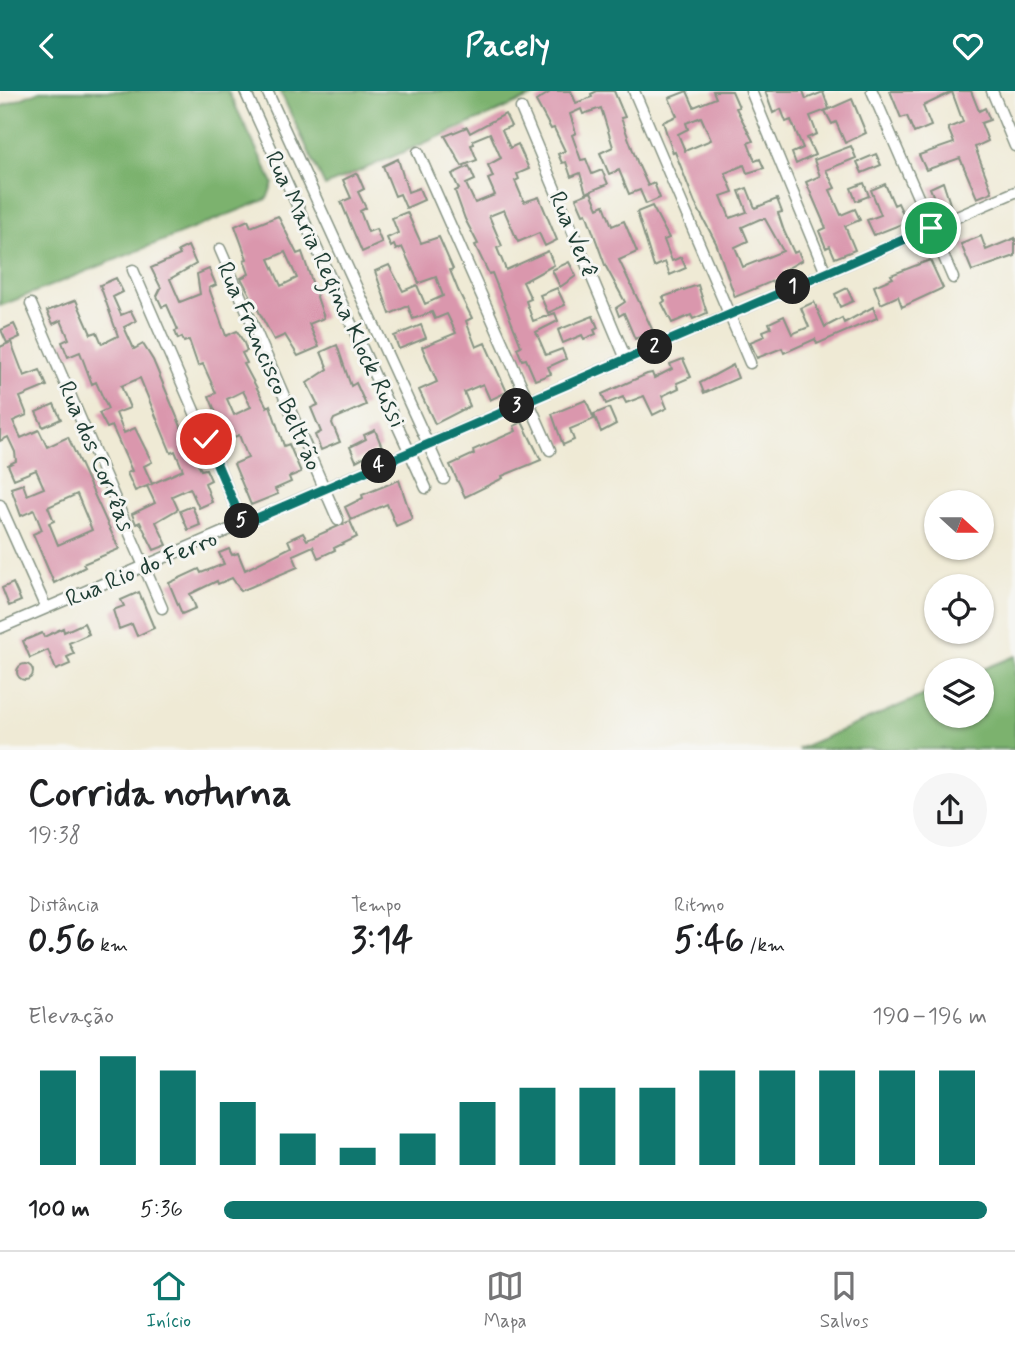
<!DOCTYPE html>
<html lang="pt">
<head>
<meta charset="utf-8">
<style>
	body { margin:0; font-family:Mynerve,sans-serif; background:#f6f6f6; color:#202124; height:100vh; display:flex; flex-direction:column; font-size:26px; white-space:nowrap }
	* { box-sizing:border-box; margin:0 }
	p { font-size:23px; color:#757577 }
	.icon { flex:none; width:38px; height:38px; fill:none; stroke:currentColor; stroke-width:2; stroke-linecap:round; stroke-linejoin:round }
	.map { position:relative; height:659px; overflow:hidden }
	.side { display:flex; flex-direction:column; background:#fff; flex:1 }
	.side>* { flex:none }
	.needle { width:46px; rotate:111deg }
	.fabs { position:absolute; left:924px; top:399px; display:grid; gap:14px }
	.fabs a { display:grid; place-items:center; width:70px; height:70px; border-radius:50%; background:#fff; box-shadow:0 2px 5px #0004; font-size:35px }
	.pin { position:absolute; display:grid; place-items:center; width:60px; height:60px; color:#fff; margin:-30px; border:4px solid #fff; border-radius:50%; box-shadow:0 2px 7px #0007 }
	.km { position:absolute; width:35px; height:35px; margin:-18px; border-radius:50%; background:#222; color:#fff; font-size:19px; line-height:35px; text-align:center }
	.round { display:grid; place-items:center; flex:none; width:74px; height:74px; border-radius:37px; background:#f6f6f6 }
	.overview { display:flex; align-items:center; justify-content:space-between; height:119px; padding:0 28px }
	h1 { font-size:38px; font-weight:800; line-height:52px }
	.figures { display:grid; grid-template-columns:repeat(3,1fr); gap:10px; height:119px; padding:7px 28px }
	.figures div { display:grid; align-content:center }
	.figures b { font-size:35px; font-weight:800 }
	.figures small { font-size:19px; font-weight:400 }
	.figures p { font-size:19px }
	.chart { height:196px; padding:14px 28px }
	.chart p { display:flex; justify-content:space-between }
	.chart svg { width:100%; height:126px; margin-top:7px; stroke:#0f766e; stroke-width:6 }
	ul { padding:0 28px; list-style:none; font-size:23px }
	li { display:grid; grid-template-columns:112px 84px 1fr; align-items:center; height:52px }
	li i { height:18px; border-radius:9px; background:#0f766e }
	header { display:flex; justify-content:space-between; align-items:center; height:91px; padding:0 28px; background:#0f766e; color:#fff; font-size:32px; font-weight:800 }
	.menu { display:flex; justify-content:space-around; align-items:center; height:98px; border-top:2px solid #e0e0e0; background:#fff; font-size:19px; color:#757577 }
	.menu a { display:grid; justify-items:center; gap:4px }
	.menu .on { color:#0f766e }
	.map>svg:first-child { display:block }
</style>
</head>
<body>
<header><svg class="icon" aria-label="back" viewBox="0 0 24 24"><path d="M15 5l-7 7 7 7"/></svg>Pacely<svg class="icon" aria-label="heart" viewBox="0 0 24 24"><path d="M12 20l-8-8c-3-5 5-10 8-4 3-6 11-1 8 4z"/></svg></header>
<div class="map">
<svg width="1015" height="659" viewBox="0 0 1015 659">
	<rect width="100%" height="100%" fill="#f6f6f2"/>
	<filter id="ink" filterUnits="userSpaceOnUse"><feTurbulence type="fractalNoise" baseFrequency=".0143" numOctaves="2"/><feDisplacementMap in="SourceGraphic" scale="14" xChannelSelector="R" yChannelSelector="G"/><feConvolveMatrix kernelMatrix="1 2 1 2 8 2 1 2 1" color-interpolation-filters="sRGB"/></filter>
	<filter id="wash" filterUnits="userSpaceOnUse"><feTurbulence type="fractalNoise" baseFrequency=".00686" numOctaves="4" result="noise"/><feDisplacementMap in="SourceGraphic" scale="28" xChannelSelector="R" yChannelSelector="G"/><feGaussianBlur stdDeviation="1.57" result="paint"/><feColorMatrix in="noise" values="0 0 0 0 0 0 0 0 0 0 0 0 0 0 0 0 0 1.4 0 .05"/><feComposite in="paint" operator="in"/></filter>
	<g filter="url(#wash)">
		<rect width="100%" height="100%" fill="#efead5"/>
		<path fill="#7cb26e" stroke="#4e7851" stroke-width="2" d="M40 0H228L273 92 267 108 0 215V16Z
			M280 0H545L325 95Z
			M1015 565V658H798L936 599V625H982L981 579Z"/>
		<g id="blocks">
			<path fill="#da97ad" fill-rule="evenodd" d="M552 0H571L576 12 592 6 591 3 597 0H614L625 26 621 27 638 73 648 95 654 92 660 107 646 113 640 99 629 103 619 79 609 83 600 62 613 56 601 17 583 23 581 18 570 23 576 42 572 44 581 69 586 68 592 83 602 79 608 93 586 102 580 82 571 86 566 71 562 72 558 63 565 60 554 37 551 38 536 10Z
				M687 0 694 16 716 7 713 0H732L739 16 736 17 753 50 748 52 755 70 760 68 764 77 747 82 744 74 725 82 733 101 721 105 730 127 747 121 739 100 747 97 755 117 777 108 782 121 778 122 784 140 794 162 798 160 802 169 783 180 785 185 735 206 716 152 695 112 675 61 673 62 663 31 677 25 669 7ZM701 26 711 49 685 60 678 43 688 38 686 32ZM760 128H765L783 160 743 176 735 156 748 150 742 136Z
				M765 0H803L806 8 823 1 829 18 810 25 817 43 807 47 815 64 796 73 792 62 803 57 791 29 786 31 781 18 773 22Z
				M890 0H971L979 20 985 17 990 29 981 32 988 50 975 56 992 101 977 107 960 67 926 79 919 64 954 52 948 37 963 31 952 1 923 15 931 35 914 42 907 25 901 27Z
				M852 8 866 42 845 52 836 31 832 33 825 20Z
				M505 23 511 35 502 39 510 57 518 53 529 78 517 83 519 88 515 90 524 111 539 106 557 149 545 155 539 142 518 151 504 119 489 125 502 155 497 157 506 179 548 160 554 174 523 191 531 208 526 210 533 230 555 222 558 230 536 241 546 264 562 258 566 268 548 276 551 283 535 289 526 268 522 269 517 257 521 255 492 182 489 183 475 154 478 153 465 128 455 100 459 98 452 83 469 75 475 89 466 93 475 112 495 104 488 88 493 86 488 74 501 67 490 42 473 49 474 53 471 54 477 69 462 75 445 45 467 36 470 42Z
				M851 55 856 67 826 79 835 97 830 99 841 124 855 118 860 129 845 135 855 159 835 167 830 155 826 157 819 140 826 137 806 91 820 85 814 69Z
				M876 63 881 74 862 82 857 71Z
				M398 68 408 101 419 97 424 109 406 117 400 103 395 105 383 75Z
				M357 82 364 98 358 101 366 117 360 120 368 141 376 138 382 152 362 161 341 111 351 107 343 89Z
				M943 91 952 119 941 124 930 97Z
				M864 92 869 105 856 110 851 97Z
				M885 93 894 114 898 112 907 131 874 144 867 129 881 124 871 99Z
				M591 101 598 117 604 114 612 135 624 130 637 161 619 169 653 240 635 248 624 222 619 225 616 217 625 211 605 174 586 122 583 123 576 107Z
				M652 115 669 147 664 149 672 170 681 166 686 177 670 184 665 171 654 176 637 121Z
				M407 121 421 152 439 146 453 178 450 179 458 199 472 227 466 230 476 256 485 252 507 301 490 309 483 293 464 301 470 315 435 333 419 299 437 291 422 256 456 242 447 223 435 228 432 221 413 228 408 215 390 223 375 180 389 174 403 200 417 194 425 213 443 205 436 186 419 192 402 156 396 159 394 154 391 156 387 147 398 142 392 127Z
				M278 125 297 163 302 161 324 227 309 233 319 256 298 265 285 244 274 249 241 187 249 183 244 169 247 168 235 135 248 129 251 136ZM285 161 297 187 281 195 269 168Z
				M981 145 986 159 1015 147V165L972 180 961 153Z
				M188 155 196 173 170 188 180 211 200 203 197 183 209 178 216 194 209 197 226 245 237 240 244 252 247 260 242 262 247 272 244 273 267 316 270 314 284 355 289 353 301 381 289 386 291 391 275 398 278 403 251 414 234 373 248 367 239 344 227 349 209 305 216 302 203 273 198 275 189 249 184 251 182 246 178 248 175 240 178 239 167 214 162 216 157 205 161 197 151 177 180 164 178 160ZM243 300 251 316 234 324 227 308Z
				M930 169 943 197 902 216 898 205 881 213 874 195 893 187 891 184Z
				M569 171 576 185 560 196 552 179Z
				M116 187 123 201 113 206 121 224 131 220 136 230 124 236 134 258 143 253 153 269 190 357 201 379 206 378 211 389 205 392 212 411 199 417 190 397 172 405 178 418 156 431 167 454 154 459 140 431 136 433 132 423 155 412 147 395 183 379 175 360 171 362 140 287 121 295 130 317 116 322 124 342 135 337 152 371 144 375 152 393 135 400 127 382 132 380 112 335 107 337 99 322 108 318 96 291 92 293 80 261 68 266 62 251 69 248 61 229 53 233 47 220 76 209 91 243 97 241 102 253 118 245 100 194Z
				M698 194 707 222 693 228 691 224 672 232 662 212 665 210 663 206Z
				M557 197 565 214 548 222 540 204Z
				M847 197 853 210 840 216 835 203Z
				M814 211 825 236 842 227 844 232 873 216 877 227 817 253 815 248 784 262 782 257 757 267 750 251 765 245 763 240 771 237 769 232 784 225 792 243 809 236 801 217Z
				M593 225 598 237 594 239 596 243 584 248 582 244 563 252 558 239Z
				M14 233 20 246 7 252 1 239Z
				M421 234 426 247 399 258 394 245Z
				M11 251 24 285 40 279 47 295 20 306 27 324 13 330 21 347 39 339 47 356 68 346 119 458 83 473 85 476 54 492 33 443 42 439 34 419 21 425 11 397 23 393 27 404 44 397 36 379 14 388 8 374 16 370 15 361 8 346 0 350V256ZM77 403 92 439 58 454 49 432 54 430 48 416Z
				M337 254 351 295 356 292 366 314 334 328 332 332 340 351 321 359 315 344 321 341 311 317 318 314 307 292 328 278 321 261Z
				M683 268 691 286 677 292 679 297 662 305 667 317 653 324 644 305 626 312 623 306 606 313 602 303 647 283 652 282 654 287 672 278 670 273Z
				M733 274 738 287 704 302 700 292Z
				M586 309 594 328 570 338 574 349 563 354 552 323Z
				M54 313 61 328 43 336 36 321Z
				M609 317 616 333 601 341 594 323Z
				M522 331 541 369 502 385 503 387 465 406 450 374 474 363 473 359 516 340 514 335Z
				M375 339 382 356 356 370 350 356 366 348 364 344Z
				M399 389 412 428 396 435 387 413 351 429 345 416 363 407 362 404Z
				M192 415 200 434 188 439 180 420Z
				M350 430 357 446 334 457 335 459 318 467 313 455 293 464 298 476 241 500 232 487 218 493 217 490 190 503 196 517 182 523 169 492 199 478 201 482 224 473 219 462 229 458 232 464 238 462 245 479 291 456 288 449 303 442 307 449Z
				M13 492 21 510 9 515 2 497Z
				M139 501 154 537 137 545 132 533 119 538 113 519 124 515 121 509Z
				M84 532 89 543 69 552 74 563 67 566 70 573 56 579 48 559 30 567 23 550 42 542 44 546 63 537 64 541Z
				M17 581a8 8 0 1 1 16 0a8 8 0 1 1-16 0Z"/>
		</g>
	</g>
	<g filter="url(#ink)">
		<use href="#blocks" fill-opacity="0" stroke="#879484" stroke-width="2"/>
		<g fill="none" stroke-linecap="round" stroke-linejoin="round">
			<g stroke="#879484" stroke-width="13">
				<path id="minor" d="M245 0 426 397
					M267 0 444 388
					M634 0 750 272
					M751 0 826 182
					M872 0 953 187
					M992 0 1015 55
					M521 17 626 268
					M418 61 550 359
					M220 158 338 429
					M133 179 243 433
					M31 213 162 517
					M0 414 46 517
					M0 537 1015 101"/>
			</g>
			<use href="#minor" stroke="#fff" stroke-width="10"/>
		</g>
	</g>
	<g fill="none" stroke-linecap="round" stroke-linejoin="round" filter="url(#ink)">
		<g stroke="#fff" stroke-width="14">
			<path id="route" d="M206 348 243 433 931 137"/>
		</g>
		<use href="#route" stroke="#0f766e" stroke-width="9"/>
	</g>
	<g text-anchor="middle" stroke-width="6" stroke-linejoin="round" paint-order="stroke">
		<g font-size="24" fill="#1f3d34" stroke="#f6f6f2">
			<text transform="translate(574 143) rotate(67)" y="8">Rua Verê</text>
			<text transform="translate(336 198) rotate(65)" y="8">Rua Maria Regina Klock Russi</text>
			<text transform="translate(270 275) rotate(66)" y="8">Rua Francisco Beltrão</text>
			<text transform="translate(97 365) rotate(67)" y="8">Rua dos Corrêas</text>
			<text transform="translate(141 477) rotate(-23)" y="8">Rua Rio do Ferro</text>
		</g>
	</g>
</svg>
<div class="fabs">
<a><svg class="needle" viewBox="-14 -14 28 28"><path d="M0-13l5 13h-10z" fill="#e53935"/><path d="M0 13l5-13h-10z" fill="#757577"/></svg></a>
<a><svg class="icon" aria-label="locate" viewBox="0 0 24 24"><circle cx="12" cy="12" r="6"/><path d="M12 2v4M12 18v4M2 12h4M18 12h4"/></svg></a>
<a><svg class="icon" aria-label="layers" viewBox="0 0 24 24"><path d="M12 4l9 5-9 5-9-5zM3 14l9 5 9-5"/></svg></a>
</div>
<div class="pin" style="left:931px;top:137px;background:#1e9e55"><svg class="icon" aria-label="arrive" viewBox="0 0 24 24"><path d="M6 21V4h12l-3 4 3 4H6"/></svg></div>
<div class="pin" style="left:206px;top:348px;background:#d93025"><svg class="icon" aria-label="check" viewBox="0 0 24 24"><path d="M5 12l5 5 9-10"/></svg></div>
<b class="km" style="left:793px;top:196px">1</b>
<b class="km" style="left:655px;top:256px">2</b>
<b class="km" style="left:517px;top:315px">3</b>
<b class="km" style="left:379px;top:375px">4</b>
<b class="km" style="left:242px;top:430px">5</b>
</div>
<section class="side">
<div class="overview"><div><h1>Corrida noturna</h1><p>19:38</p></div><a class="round"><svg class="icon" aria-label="share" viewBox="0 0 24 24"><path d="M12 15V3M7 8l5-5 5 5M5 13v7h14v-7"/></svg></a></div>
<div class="figures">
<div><p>Distância</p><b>0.56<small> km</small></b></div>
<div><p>Tempo</p><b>3:14</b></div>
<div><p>Ritmo</p><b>5:46<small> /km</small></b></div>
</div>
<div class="chart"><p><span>Elevação</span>190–196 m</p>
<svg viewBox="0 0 160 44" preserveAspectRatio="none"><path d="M5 44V11M15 44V6M25 44V11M35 44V22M45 44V33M55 44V38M65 44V33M75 44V22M85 44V17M95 44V17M105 44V17M115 44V11M125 44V11M135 44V11M145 44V11M155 44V11"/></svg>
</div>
<ul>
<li><b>100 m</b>5:36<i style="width:100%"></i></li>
</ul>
</section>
<nav class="menu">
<a class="on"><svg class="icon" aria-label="home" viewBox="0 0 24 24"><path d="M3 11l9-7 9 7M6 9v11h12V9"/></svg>Início</a>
<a><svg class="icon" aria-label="map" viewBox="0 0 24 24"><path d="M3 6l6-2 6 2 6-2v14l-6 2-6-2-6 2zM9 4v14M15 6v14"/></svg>Mapa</a>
<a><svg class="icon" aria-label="saved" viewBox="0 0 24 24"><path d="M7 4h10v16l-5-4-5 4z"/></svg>Salvos</a>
</nav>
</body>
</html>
